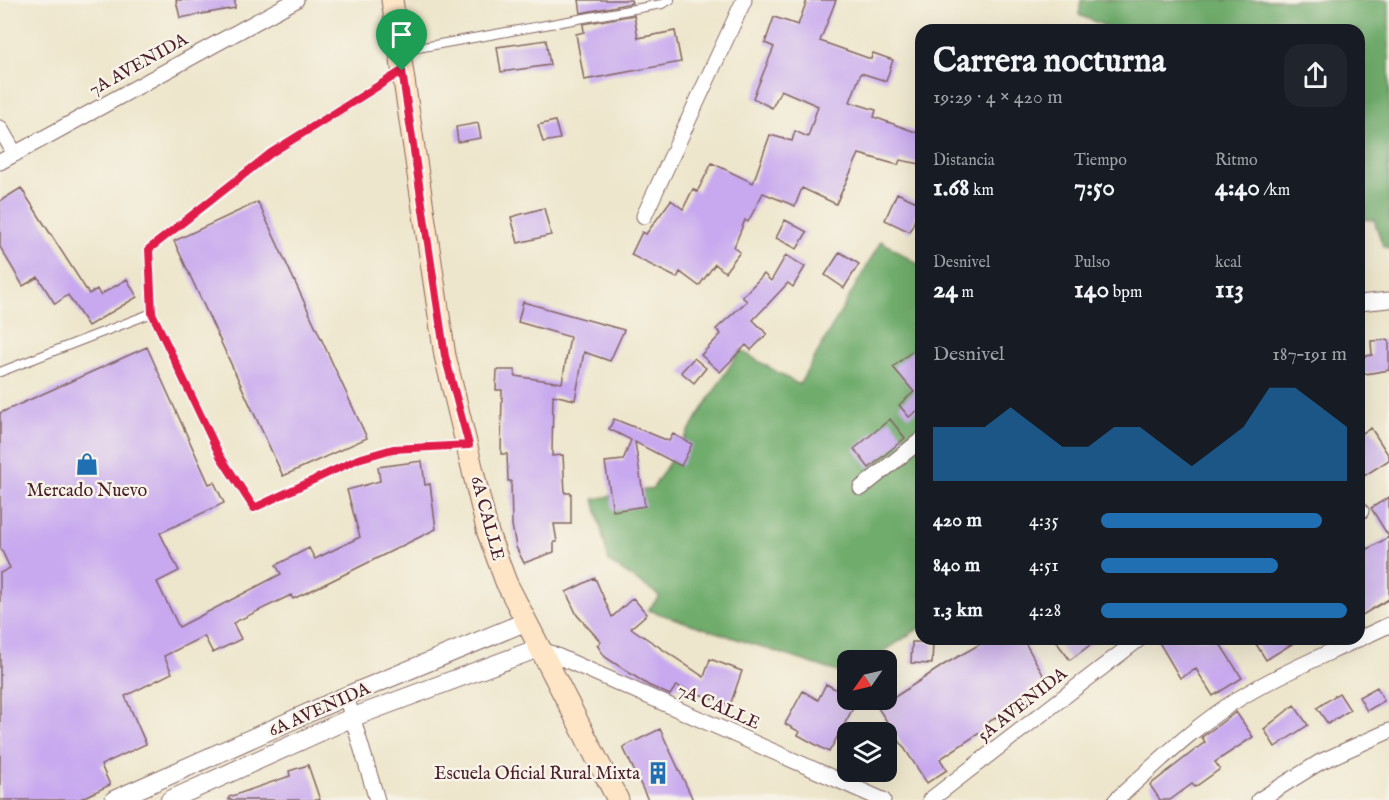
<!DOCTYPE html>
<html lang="es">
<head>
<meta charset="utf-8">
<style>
	body { margin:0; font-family:"IM FELL English",serif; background:#20242c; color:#f1f3f6; height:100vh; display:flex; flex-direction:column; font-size:22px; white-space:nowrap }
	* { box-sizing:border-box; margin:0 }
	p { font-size:20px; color:#9ea1a6 }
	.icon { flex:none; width:33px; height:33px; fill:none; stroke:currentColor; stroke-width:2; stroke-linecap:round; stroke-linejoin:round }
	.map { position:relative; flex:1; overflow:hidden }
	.panel { position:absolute; left:915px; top:24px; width:450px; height:621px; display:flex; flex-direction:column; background:#171b24; border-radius:18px; box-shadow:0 6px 24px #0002 }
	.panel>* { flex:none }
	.needle { width:39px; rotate:236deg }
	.tools { position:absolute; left:837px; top:650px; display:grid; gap:12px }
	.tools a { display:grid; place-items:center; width:60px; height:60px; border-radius:12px; background:#171b24; box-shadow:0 6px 24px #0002; font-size:30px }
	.pin { position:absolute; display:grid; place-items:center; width:51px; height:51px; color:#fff; margin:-62px -26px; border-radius:50% 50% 50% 0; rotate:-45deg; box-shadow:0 0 6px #0007 }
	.pin .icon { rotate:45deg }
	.round { display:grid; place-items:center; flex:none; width:63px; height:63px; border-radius:18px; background:#20242c }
	.overview { display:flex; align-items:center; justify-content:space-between; height:102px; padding:0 18px }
	h1 { font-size:33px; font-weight:700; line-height:45px }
	.stats { display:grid; grid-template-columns:repeat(3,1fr); gap:9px; height:102px; padding:6px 18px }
	.stats div { display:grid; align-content:center }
	.stats b { font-size:26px; font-weight:700 }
	.stats small { font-size:16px; font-weight:400 }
	.stats p { font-size:16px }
	.chart { height:168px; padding:12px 18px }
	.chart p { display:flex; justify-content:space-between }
	.chart svg { width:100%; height:108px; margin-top:6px; fill:#1f6fb2; opacity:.7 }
	ul { padding:0 18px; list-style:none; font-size:20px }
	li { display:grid; grid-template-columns:96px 72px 1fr; align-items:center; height:45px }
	li i { height:15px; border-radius:8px; background:#1f6fb2 }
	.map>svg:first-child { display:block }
</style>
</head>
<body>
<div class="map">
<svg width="1389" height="800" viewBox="0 0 1389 800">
	<rect width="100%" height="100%" fill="#f7f3e8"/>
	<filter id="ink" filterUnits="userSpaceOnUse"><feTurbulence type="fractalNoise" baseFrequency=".0167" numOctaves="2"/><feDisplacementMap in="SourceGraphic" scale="12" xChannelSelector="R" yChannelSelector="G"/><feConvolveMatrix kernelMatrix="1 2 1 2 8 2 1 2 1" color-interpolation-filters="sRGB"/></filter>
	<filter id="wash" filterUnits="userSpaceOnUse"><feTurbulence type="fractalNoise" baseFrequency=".008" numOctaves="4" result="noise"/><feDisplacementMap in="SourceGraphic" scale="24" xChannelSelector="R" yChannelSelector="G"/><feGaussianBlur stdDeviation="1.35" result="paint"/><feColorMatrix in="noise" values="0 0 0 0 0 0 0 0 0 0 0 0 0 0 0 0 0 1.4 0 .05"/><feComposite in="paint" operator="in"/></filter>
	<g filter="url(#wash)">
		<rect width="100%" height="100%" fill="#eee6cc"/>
		<path fill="#70ac6c" stroke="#5d664c" stroke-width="1.5" d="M1081 0H1389V249L1383 246 1374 220 1359 219V30H1114L1079 15Z
			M881 241 921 266V627L871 660H848L847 675 648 610 660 596 609 562 594 499 653 488 740 350 799 385Z"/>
		<g id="blocks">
			<path fill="#c8a9ef" d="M176 0H235V8L180 18Z
				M579 0H631L632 3 581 13Z
				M807 0H836L820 41 871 59 873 53 893 60 886 81 861 73 850 102 876 110 874 117 921 134V164L900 160 898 165 859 154 836 204 802 188 795 206 763 193 748 222 745 220 734 247 740 252 725 272 715 264 699 286 680 272 677 278 631 255 642 232 646 234 671 200 683 209 693 189 697 192 712 163 753 183 770 135 792 141 795 131 808 137 818 106 781 90 772 108 753 98 774 47 765 43 774 17 798 25Z
				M634 15 638 38 675 31 681 62 584 80 576 34 584 32 583 24Z
				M546 40 550 65 501 72 497 47Z
				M555 121 560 139 543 142 538 125Z
				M478 123 481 138 458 142 456 127Z
				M21 188 89 294 97 289 100 295 127 279 137 297 88 326 68 295 55 304 38 277 23 286 0 247V201Z
				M897 193 921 204 910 232 885 220Z
				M258 202 367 438 283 476 174 241Z
				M544 208 551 235 518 243 511 217Z
				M785 220 807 232 797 249 776 238Z
				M840 252 859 264 844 288 825 275Z
				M786 255 805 267 793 287 788 283 753 320 767 334 751 350 746 345 720 372 701 355 721 334 716 329 747 301 742 297 764 274 771 281Z
				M523 302 624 330 610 361 584 352 575 400 553 395 552 456 563 455 565 493H571V524H554L557 542H554V552L524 563 516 547 512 525 511 481H508L507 454H501L502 390H496L497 370H515V376L562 383 570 337 518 322Z
				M1389 340V370L1359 375V357L1372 355 1371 341Z
				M921 344V408L909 417 899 405 914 392 893 367Z
				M147 347 209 484 214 482 224 503 160 533 179 571 157 582 179 627 281 574 276 565 309 548 315 559 360 537 347 490 380 481 378 467 422 461 425 485 430 484 436 529 329 582 293 599 291 595 233 623 241 639 213 653 204 636 164 656 172 673 125 696 146 744 101 765 110 785 78 800H0V573L10 568 0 547V413Z
				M694 358 706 368 694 383 681 372Z
				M614 419 669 441 673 434 692 444 681 466 635 442 645 506 613 511 605 462 623 460 631 440 609 429Z
				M890 419 905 438 869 468 854 449Z
				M1371 428 1389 456V460L1364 476 1359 468V435Z
				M1389 497V599L1359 617V554L1389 537 1371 508Z
				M595 578 612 617 633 598 647 614 631 628 704 677 710 659 742 671 730 705 676 686 670 695 648 685 605 657 597 645 601 642 577 615 566 592Z
				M989 639H1023L1046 680 1027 691 1031 697 985 724 987 728 940 759 947 770 927 783 878 708 945 664Z
				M1054 639H1098L1070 660Z
				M1157 639H1217L1242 678 1213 696 1196 669 1180 678Z
				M1253 639H1300L1266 660Z
				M912 642H933L932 664 911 663Z
				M826 684 848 696V699L857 701 829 752 798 735 800 732 785 724 803 691 818 700Z
				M1377 687 1384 701 1367 711 1359 697Z
				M1339 693 1350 710 1328 724 1317 708Z
				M1294 705 1308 725 1275 747 1264 729Z
				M1236 712 1253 737 1215 762 1220 769 1195 787 1192 784 1170 800H1160L1150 785 1205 742 1202 737Z
				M660 729 693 800H648L623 747Z
				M308 765 320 800H229V797L290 776 289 771Z"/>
		</g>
	</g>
	<g filter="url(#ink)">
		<use href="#blocks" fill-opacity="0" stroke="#836563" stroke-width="1.5"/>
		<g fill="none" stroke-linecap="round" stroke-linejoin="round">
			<g stroke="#836563" stroke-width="10">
				<path id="service" d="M401 51 662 4 670 0
					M401 72 271 153 149 249 152 313 220 456 254 508 358 459 393 449 464 445
					M0 372 152 313"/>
			</g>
			<g stroke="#836563" stroke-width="17">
				<path id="minor" d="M0 128 15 154
					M0 162 296 0
					M644 216 744 0
					M1359 303 1389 300
					M861 488 921 440
					M1359 512 1361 511
					M1359 639 1389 625
					M539 648 883 800
					M346 696 377 800
					M930 800 1139 639
					M1116 800C1155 765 1194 726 1240 698 1277 675 1318 658 1358 639
					M1259 800 1320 762 1389 731"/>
			</g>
			<g stroke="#836563" stroke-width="20">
				<path id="tertiary" d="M114 800 346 696 525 622
					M170 800 351 718 539 648"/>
			</g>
			<g stroke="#836563" stroke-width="23">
				<path id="secondary" d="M392 0 445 356 488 533 506 582 618 800"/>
			</g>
			<use href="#service" stroke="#fff" stroke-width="8"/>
			<use href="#minor" stroke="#fff" stroke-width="15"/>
			<use href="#tertiary" stroke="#fff" stroke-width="18"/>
			<use href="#secondary" stroke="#fee5c5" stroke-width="21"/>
		</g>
	</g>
	<g fill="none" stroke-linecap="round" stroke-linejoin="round" filter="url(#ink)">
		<g stroke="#fff" stroke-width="12">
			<path id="route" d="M402 71 445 356 469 445 393 449 358 459 254 508 220 456 152 313 149 249 271 153Z"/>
		</g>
		<use href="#route" stroke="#e11d48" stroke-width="8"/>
	</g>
	<defs>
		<g id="shop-bare" transform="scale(1.8)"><path d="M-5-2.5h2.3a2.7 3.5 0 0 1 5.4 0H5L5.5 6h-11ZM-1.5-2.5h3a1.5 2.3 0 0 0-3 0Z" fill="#1f6fb2" stroke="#f7f3e8" stroke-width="2.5" paint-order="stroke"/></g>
		<g id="building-bare" transform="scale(1.8)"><path d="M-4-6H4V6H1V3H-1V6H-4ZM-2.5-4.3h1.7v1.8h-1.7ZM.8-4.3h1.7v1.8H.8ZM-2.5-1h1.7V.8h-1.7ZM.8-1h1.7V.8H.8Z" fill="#1f6fb2" stroke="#f7f3e8" stroke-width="2.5" paint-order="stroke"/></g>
	</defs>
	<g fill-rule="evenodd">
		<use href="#shop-bare" x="87" y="464"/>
		<use href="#building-bare" x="658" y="773"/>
	</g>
	<g text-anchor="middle" stroke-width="5" stroke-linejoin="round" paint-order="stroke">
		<g font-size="18" fill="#4a1f2b" stroke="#f7f3e8">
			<text transform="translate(138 64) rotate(-29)" y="6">7A AVENIDA</text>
			<text transform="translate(488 518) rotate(75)" y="6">6A CALLE</text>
			<text transform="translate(1022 704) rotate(-38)" y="6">5A AVENIDA</text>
			<text transform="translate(719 706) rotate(24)" y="6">7A CALLE</text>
			<text transform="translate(319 709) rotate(-24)" y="6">6A AVENIDA</text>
		</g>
		<g font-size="18" fill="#4a1f2b" stroke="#f7f3e8">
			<text x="87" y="496">Mercado Nuevo</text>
			<text x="640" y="779" text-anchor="end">Escuela Oficial Rural Mixta</text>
		</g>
	</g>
</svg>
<div class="tools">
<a><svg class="needle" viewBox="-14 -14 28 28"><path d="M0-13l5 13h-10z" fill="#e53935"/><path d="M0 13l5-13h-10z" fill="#9ea1a6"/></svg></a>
<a><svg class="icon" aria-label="layers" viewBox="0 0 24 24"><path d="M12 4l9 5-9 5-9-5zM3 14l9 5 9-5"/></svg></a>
</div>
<div class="pin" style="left:402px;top:71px;background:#1e9e55"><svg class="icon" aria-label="arrive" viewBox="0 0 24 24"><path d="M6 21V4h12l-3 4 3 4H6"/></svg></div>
<section class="panel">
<div class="overview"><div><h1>Carrera nocturna</h1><p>19:29 · 4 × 420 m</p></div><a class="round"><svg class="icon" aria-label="share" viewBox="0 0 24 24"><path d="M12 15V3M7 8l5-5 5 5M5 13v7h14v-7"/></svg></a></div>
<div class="stats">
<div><p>Distancia</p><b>1.68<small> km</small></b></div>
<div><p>Tiempo</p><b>7:50</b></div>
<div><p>Ritmo</p><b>4:40<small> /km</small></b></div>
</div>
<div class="stats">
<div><p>Desnivel</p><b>24<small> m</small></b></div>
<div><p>Pulso</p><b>140<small> bpm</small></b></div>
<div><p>kcal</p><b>113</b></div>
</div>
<div class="chart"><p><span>Desnivel</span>187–191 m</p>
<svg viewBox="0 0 160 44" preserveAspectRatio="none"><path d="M0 44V22L10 22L20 22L30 14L40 22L50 30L60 30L70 22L80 22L90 30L100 38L110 30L120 22L130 6L140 6L150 14L160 22V44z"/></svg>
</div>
<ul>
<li><b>420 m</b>4:35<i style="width:90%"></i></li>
<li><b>840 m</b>4:51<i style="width:72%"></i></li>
<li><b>1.3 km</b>4:28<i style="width:100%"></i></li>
</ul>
</section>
</div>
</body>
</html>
